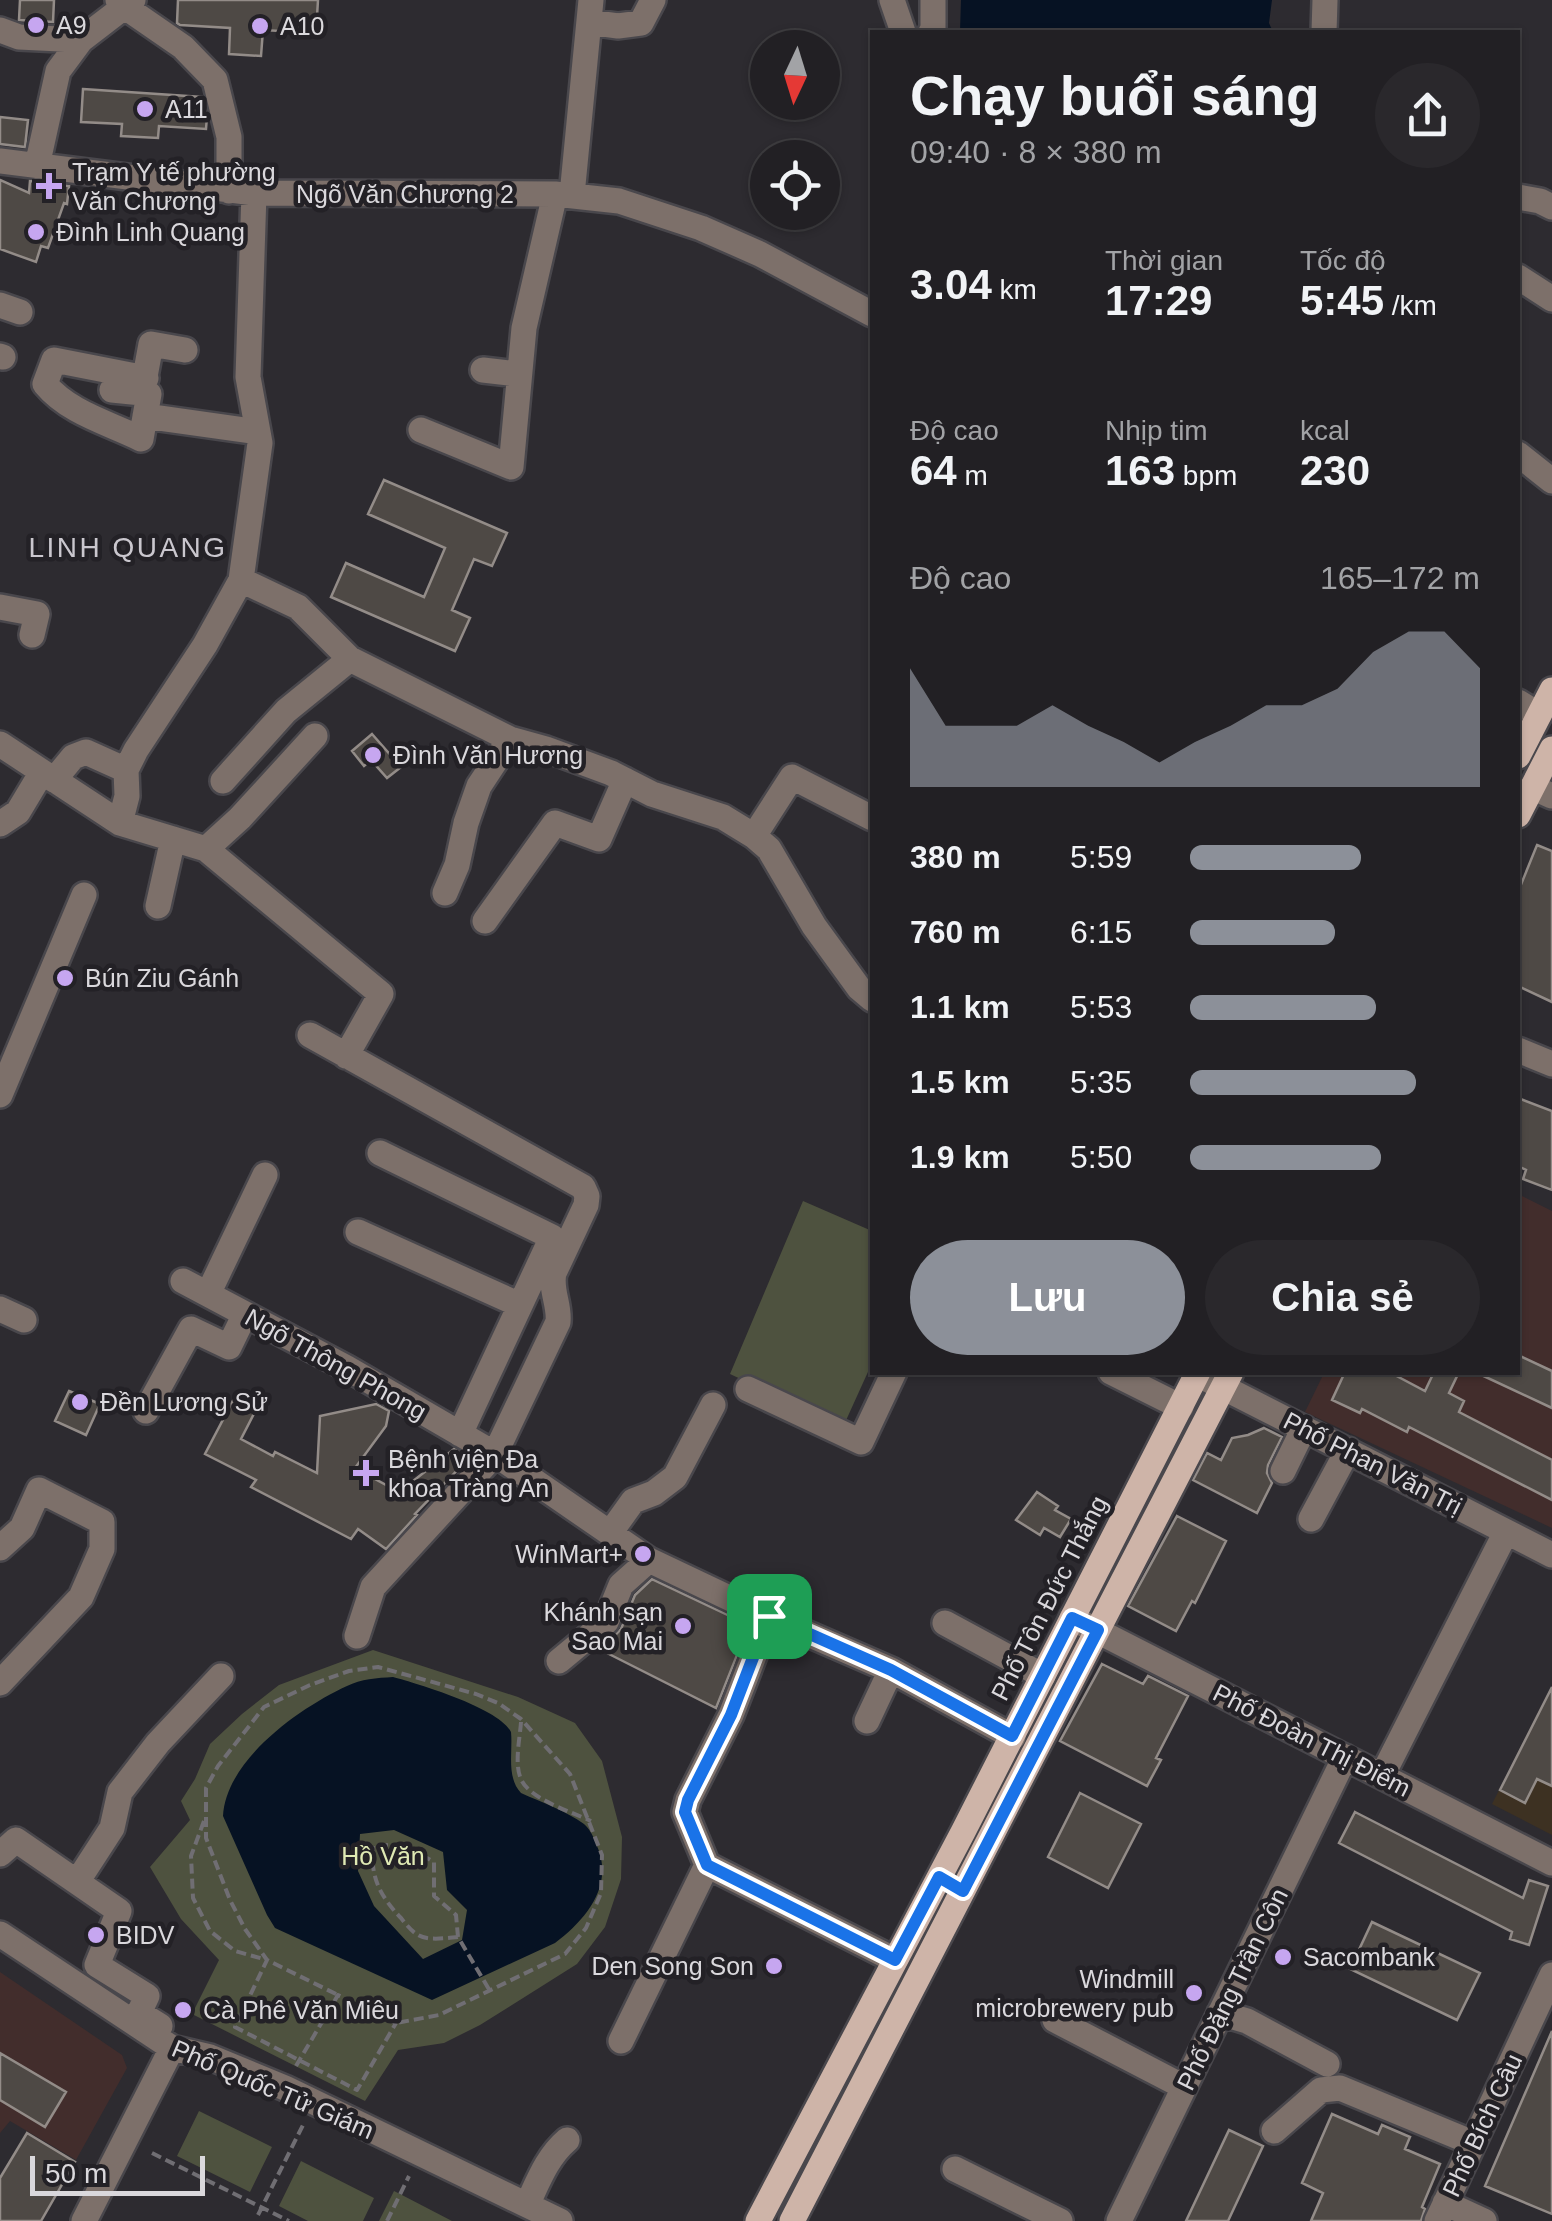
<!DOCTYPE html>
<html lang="vi">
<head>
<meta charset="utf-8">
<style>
	body { margin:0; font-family:Helvetica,sans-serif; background:#2a282c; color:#f1f3f6; height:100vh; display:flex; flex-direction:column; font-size:38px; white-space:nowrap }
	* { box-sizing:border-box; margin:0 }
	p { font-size:32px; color:#a2a3a6 }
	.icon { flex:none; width:55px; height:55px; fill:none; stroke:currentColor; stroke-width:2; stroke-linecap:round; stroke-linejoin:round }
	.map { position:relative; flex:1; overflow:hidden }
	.details { position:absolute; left:870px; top:30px; width:650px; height:1345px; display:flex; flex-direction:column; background:#222024; border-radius:0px; box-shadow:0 2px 8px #0004,0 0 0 2px #3f3e41 }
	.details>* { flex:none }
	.needle { width:65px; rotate:184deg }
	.fabs { position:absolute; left:750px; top:30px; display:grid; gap:20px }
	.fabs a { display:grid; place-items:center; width:90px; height:90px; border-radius:50%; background:#222024; box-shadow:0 2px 8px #0004,0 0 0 2px #3f3e41; font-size:50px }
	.scale { position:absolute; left:30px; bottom:25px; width:175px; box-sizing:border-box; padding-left:10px; border:5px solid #dad8dc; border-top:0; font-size:28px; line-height:35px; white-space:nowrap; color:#dad8dc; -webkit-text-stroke:8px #232126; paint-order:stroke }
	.pin { position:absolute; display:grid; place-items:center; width:85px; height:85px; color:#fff; margin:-42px; border-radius:20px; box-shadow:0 5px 15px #0006 }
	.round { display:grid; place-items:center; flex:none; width:105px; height:105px; border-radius:52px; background:#2a282c }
	.head { display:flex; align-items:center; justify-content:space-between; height:170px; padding:0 40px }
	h1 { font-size:55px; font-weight:700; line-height:75px }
	.figures { display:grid; grid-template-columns:repeat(3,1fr); gap:15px; height:170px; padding:10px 40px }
	.figures div { display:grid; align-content:center }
	.figures b { font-size:42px; font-weight:700 }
	.figures small { font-size:28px; font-weight:400 }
	.figures p { font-size:28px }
	.chart { height:280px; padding:20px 40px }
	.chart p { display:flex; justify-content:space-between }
	.chart svg { width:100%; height:180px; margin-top:10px; fill:#8c9099; opacity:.7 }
	.button { display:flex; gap:20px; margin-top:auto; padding:20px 40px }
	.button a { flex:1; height:115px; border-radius:60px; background:#8c9099; color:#fff; font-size:40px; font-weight:700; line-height:115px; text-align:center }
	.button a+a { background:#2a282c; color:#f1f3f6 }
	ul { padding:0 40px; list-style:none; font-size:32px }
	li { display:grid; grid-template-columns:160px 120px 1fr; align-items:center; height:75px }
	li i { height:25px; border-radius:12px; background:#8c9099 }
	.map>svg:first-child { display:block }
</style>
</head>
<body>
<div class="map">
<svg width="1552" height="2221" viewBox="0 0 1552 2221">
	<rect width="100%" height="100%" fill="#2d2b30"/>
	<path fill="#422d2c" d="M1518 1194 1552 1211V1528L1305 1412 1324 1373 1518 1372Z
		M0 1972 122 2055 127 2068 76 2160 10 2121 0 2133Z"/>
	<path fill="#3d3122" d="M1552 1687V1835L1492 1804Z"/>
	<path fill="#4e523f" d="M803 1201 872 1231V1363L843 1427 730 1374Z
		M373 1650 518 1697 575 1723 602 1761 622 1837 621 1879 605 1927 577 1964 480 2025 444 2043 398 2050 365 2101 192 2014 219 1960 181 1919 150 1867 190 1820 181 1801 195 1779 210 1744 242 1714 279 1685Z
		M199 2111 272 2147 250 2192 177 2156Z
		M301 2161 374 2198 363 2221H308L279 2206Z
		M394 2191 400 2194 452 2221H379Z"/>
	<path fill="#061223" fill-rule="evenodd" d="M961 0H1272L1269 23 1273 32H960Z
		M393 1677C419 1684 499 1708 511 1732 513 1752 506 1777 521 1793 541 1802 566 1811 584 1824 592 1831 595 1841 599 1851 612 1889 584 1921 555 1943L432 2000 275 1928 267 1915 223 1816C226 1760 299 1708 347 1686 361 1679 377 1678 393 1677ZM394 1830 443 1852 447 1890 467 1910 462 1940 423 1959 374 1906 358 1871 360 1834Z"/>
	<path fill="#4e4945" stroke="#938c88" stroke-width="2.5" d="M20 0H54L53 22 19 20Z
		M178 0H318L316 33 263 30 261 56 229 54 230 28 180 25 177 23Z
		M83 89 202 97 207 116 206 129 159 126 158 138 121 136 122 124 81 122Z
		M0 117 28 120 25 147 0 144Z
		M0 180 29 193 30 181 69 186 67 204 64 203 48 248 41 246 36 262 0 249Z
		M384 480 507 533 492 566 474 559 452 610 470 618 455 651 331 597 346 563 424 597 445 548 368 514Z
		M372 734 401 767 387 778 371 760 364 766 352 751Z
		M1537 845 1552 851V1002L1518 986V892Z
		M1518 1098 1552 1111V1190L1523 1179 1526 1170 1518 1166Z
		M1518 1355 1552 1371V1408L1475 1372H1518Z
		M1345 1372H1389L1425 1391 1434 1372H1459L1449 1393 1464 1401 1459 1412 1552 1460V1500L1409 1427 1407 1432 1362 1409 1360 1413 1332 1400Z
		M69 1391 100 1404 86 1435 55 1421Z
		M237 1393 259 1404 241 1439 273 1456 275 1452 317 1473 320 1416 376 1404 389 1411 386 1426 355 1468 399 1492 454 1449 469 1458 415 1514 417 1515 386 1549 358 1529 351 1539 251 1487 256 1480 205 1454Z
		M1264 1428 1282 1437 1268 1465 1267 1473 1272 1483 1257 1513 1193 1480 1207 1453 1221 1460 1232 1438 1248 1435Z
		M1037 1492 1058 1506 1055 1510 1071 1519 1060 1537 1044 1528 1040 1535 1016 1520Z
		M1177 1516 1226 1541 1195 1603 1192 1601 1176 1631 1128 1606Z
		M652 1579 747 1624 744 1628 747 1630 716 1708 601 1650 621 1629 635 1595Z
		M1102 1664 1143 1684 1148 1676 1188 1696 1156 1758 1161 1760 1147 1786 1060 1741Z
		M1552 1687V1786L1537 1779 1525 1803 1500 1790Z
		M1080 1793 1141 1824 1108 1888 1048 1857Z
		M1355 1812 1523 1898 1529 1880 1548 1886 1529 1945 1510 1939 1512 1932 1339 1843Z
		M1372 1922 1480 1973 1457 2020 1350 1969Z
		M1552 2031V2214L1485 2186Z
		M0 2053 66 2092 45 2127 0 2100Z
		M1332 2114 1378 2134 1382 2125 1410 2137 1405 2149 1440 2164 1422 2207 1425 2209 1421 2221H1311L1323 2193 1302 2183Z
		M1229 2130 1263 2146 1228 2221H1186Z
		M27 2133 75 2162 41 2221H0V2178Z"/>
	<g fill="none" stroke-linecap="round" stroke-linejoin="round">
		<g stroke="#49474c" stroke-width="30">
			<path id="minor" d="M118 0 125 7 183 47 215 80 229 137V191
				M892 0 903 32
				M589 22 618 26 641 23 653 0
				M0 30 19 37 81 40
				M931 32H933V0
				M1324 32 1325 0
				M0 161 254 193 555 194 619 201 701 228 760 254 872 314
				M37 166 58 71 81 40 133 0
				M572 195 591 0
				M1518 197 1540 201 1552 207
				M1518 277 1552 299
				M0 305 20 312
				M0 356 3 357
				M483 370 518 374
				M146 378 54 360 45 384C69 413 109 423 141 439L149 394 142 393 151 344 185 350
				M112 390 142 393
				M145 416 258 432
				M421 430 511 467 524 328 555 194
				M1518 454 1552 481
				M241 580 298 607 350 659 510 739 546 749 611 773 652 794 723 817 754 836 769 849 814 926 859 988 872 999
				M0 607 37 614 32 635
				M1518 702 1539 715
				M0 744 120 823 206 849 381 994 346 1056
				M54 780 73 757 86 752 126 770
				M223 781 286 711 350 659
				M1532 787 1552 796
				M120 823 127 796 126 770 136 750 205 645 241 580 260 443 248 377 254 193
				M0 824 18 812 42 772
				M754 836 792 777 872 818
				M206 849 240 818 315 736
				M445 893 457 865 466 823 479 786 510 739
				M158 906 173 839
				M485 921 555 823 599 839 625 780
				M310 1035 583 1187 587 1196 586 1205 554 1273C550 1290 560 1305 558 1322L495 1454 373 1587 357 1636
				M1518 1050 1552 1064
				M0 1095 84 895
				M380 1153 552 1237 460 1434
				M358 1232 520 1305
				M183 1281 347 1368 495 1454 649 1560 769 1617 891 1670 1013 1737
				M208 1294 265 1175
				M0 1309 24 1320
				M1111 1372 1181 1407
				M1193 1372 1552 1555
				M748 1389 861 1442 894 1372
				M146 1411 191 1329 229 1347 245 1314
				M1283 1471 1304 1428
				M1311 1519 1348 1450
				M610 1533 633 1501 654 1493 675 1477 713 1405
				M0 1548 22 1528 39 1490 102 1522V1549L81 1597 0 1683
				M769 1617 731 1715 688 1800 685 1812 707 1865 895 1960
				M1072 1618 1552 1863
				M945 1623 1043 1676
				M559 1661 606 1622 621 1585 649 1560
				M867 1721 891 1670
				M1382 1776 1506 1532
				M0 1854 16 1840 119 1911 97 1965 147 1996 139 2013 160 2026
				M77 1882 112 1828 120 1792 158 1743 221 1676
				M0 1934 172 2048 210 2057 285 2088 560 2221
				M1220 2013 1247 2021 1327 2064
				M1055 2020 1184 2087
				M621 2041 707 1865
				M1274 2131 1321 2090 1340 2088 1473 2143
				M955 2169 1060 2221
				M1445 2203 1484 2221
				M527 2205C538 2182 547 2157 567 2140
				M84 2221 172 2048
				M1119 2221 1345 1757
				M1437 2221 1552 1975"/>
		</g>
		<g stroke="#49474c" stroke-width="30">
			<path id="major" d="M1518 756 1552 690
				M1518 815 1552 749
				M758 2221 963 1832 1198 1372
				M792 2221 1231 1372"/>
		</g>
		<path stroke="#706e73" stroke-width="4" stroke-dasharray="10 5" stroke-linecap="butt" d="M521 1722C520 1738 514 1764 521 1779 529 1799 572 1812 591 1821
			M204 1821 191 1856 193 1898 210 1931 235 1951 267 1960 235 2027 357 2090 396 2023
			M458 1937C446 1938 428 1941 418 1935 412 1932 405 1923 401 1918 380 1896 370 1877 373 1846 396 1842 415 1851 434 1862V1896L456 1915 458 1937 490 1991
			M296 2066 338 1995 396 2023 439 2015 565 1954 586 1928 601 1893 602 1855 570 1774 521 1719 498 1703 476 1694 378 1667 349 1671 310 1685 264 1707 218 1766 206 1788V1838L230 1900 245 1929 267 1960 338 1995
			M152 2153 289 2221
			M258 2215 303 2125
			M387 2221 409 2176"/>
		<use href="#minor" stroke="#7d706a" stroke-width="25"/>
		<use href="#major" stroke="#ceb4a8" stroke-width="25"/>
	</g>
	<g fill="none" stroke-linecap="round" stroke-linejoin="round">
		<g stroke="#fff" stroke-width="20">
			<path id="route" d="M769 1616 891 1670 1012 1736 1072 1618 1098 1630 963 1891 939 1877 895 1960 707 1865 685 1812 688 1800 731 1715Z"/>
		</g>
		<use href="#route" stroke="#1a73e8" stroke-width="12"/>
	</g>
	<g fill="#c6a6f0" stroke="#232126" stroke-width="4">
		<circle cx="36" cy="25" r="10"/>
		<circle cx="260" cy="26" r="10"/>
		<circle cx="145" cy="109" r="10"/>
		<path d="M44 171h10v10h10v10h-10v10h-10v-10h-10v-10h10z"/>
		<circle cx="36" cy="232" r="10"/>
		<circle cx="373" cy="755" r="10"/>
		<circle cx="65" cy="978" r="10"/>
		<circle cx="80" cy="1402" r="10"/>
		<path d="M361 1458h10v10h10v10h-10v10h-10v-10h-10v-10h10z"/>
		<circle cx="643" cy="1554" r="10"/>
		<circle cx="683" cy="1626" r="10"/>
		<circle cx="96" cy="1935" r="10"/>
		<circle cx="1283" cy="1957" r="10"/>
		<circle cx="774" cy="1966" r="10"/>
		<circle cx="1194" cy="1993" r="10"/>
		<circle cx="183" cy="2010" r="10"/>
	</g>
	<g text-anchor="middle" stroke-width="9" stroke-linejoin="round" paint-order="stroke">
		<g font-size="25" fill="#dad8dc" stroke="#232126" text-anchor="start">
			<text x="56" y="34">A9</text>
			<text x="280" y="35">A10</text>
			<text x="165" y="118">A11</text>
			<text x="72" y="181">Trạm Y tế phường<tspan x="72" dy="29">Văn Chương</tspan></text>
			<text x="56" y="241">Đình Linh Quang</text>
			<text x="393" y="764">Đình Văn Hương</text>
			<text x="85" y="987">Bún Ziu Gánh</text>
			<text x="100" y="1411">Đền Lương Sử</text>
			<text x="388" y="1468">Bệnh viện Đa<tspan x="388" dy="29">khoa Tràng An</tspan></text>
			<text x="623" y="1563" text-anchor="end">WinMart+</text>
			<text x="663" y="1621" text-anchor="end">Khánh sạn<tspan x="663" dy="29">Sao Mai</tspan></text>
			<text x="116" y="1944">BIDV</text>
			<text x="1303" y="1966">Sacombank</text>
			<text x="754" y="1975" text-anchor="end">Den Song Son</text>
			<text x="1174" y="1988" text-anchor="end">Windmill<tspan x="1174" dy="29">microbrewery pub</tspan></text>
			<text x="203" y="2019">Cà Phê Văn Miêu</text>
		</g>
		<g font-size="25" fill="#dad8dc" stroke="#232126">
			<text x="405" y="203">Ngõ Văn Chương 2</text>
			<text transform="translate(336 1364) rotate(29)" y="9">Ngõ Thông Phong</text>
			<text transform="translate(1373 1463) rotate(27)" y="9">Phố Phan Văn Trị</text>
			<text transform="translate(1049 1598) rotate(-63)" y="9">Phố Tôn Đức Thắng</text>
			<text transform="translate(1312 1740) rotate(27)" y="9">Phố Đoàn Thị Điểm</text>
			<text transform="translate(1232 1989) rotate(-64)" y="9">Phố Đặng Trần Côn</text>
			<text transform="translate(273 2089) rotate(23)" y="9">Phố Quốc Tử Giám</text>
			<text transform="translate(1482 2125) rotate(-65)" y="9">Phố Bích Câu</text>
		</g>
		<g font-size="25" fill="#dfe9b4" stroke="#232126">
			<text x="383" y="1865">Hồ Văn</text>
		</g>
		<g font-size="28" letter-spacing="2.5" fill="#cac7ce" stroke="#232126">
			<text x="128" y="557">LINH QUANG</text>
		</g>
	</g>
</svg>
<div class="fabs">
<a><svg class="needle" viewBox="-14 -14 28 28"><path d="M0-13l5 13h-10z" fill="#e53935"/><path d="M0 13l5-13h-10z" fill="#a2a3a6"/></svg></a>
<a><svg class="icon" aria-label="locate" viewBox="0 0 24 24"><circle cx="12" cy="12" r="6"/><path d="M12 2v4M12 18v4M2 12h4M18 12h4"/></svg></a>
</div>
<div class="scale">50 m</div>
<div class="pin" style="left:769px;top:1616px;background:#1e9e55"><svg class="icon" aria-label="arrive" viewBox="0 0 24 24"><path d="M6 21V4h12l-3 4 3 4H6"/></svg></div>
<section class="details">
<div class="head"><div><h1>Chạy buổi sáng</h1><p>09:40 · 8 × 380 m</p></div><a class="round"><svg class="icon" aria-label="share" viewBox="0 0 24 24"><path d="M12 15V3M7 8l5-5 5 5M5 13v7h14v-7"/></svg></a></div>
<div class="figures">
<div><b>3.04<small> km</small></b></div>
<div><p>Thời gian</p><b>17:29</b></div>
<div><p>Tốc độ</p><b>5:45<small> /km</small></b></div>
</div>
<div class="figures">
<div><p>Độ cao</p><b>64<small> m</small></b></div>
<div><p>Nhịp tim</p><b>163<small> bpm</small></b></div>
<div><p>kcal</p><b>230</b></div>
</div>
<div class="chart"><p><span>Độ cao</span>165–172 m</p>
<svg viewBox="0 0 160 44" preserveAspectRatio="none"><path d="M0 44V15L10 29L20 29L30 29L40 24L50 29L60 33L70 38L80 33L90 29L100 24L110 24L120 20L130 11L140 6L150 6L160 15V44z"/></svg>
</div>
<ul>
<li><b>380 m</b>5:59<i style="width:59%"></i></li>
<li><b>760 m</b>6:15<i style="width:50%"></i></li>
<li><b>1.1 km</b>5:53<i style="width:64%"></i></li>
<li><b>1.5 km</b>5:35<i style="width:78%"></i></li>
<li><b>1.9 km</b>5:50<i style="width:66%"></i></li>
</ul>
<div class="button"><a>Lưu</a><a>Chia sẻ</a></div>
</section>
</div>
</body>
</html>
